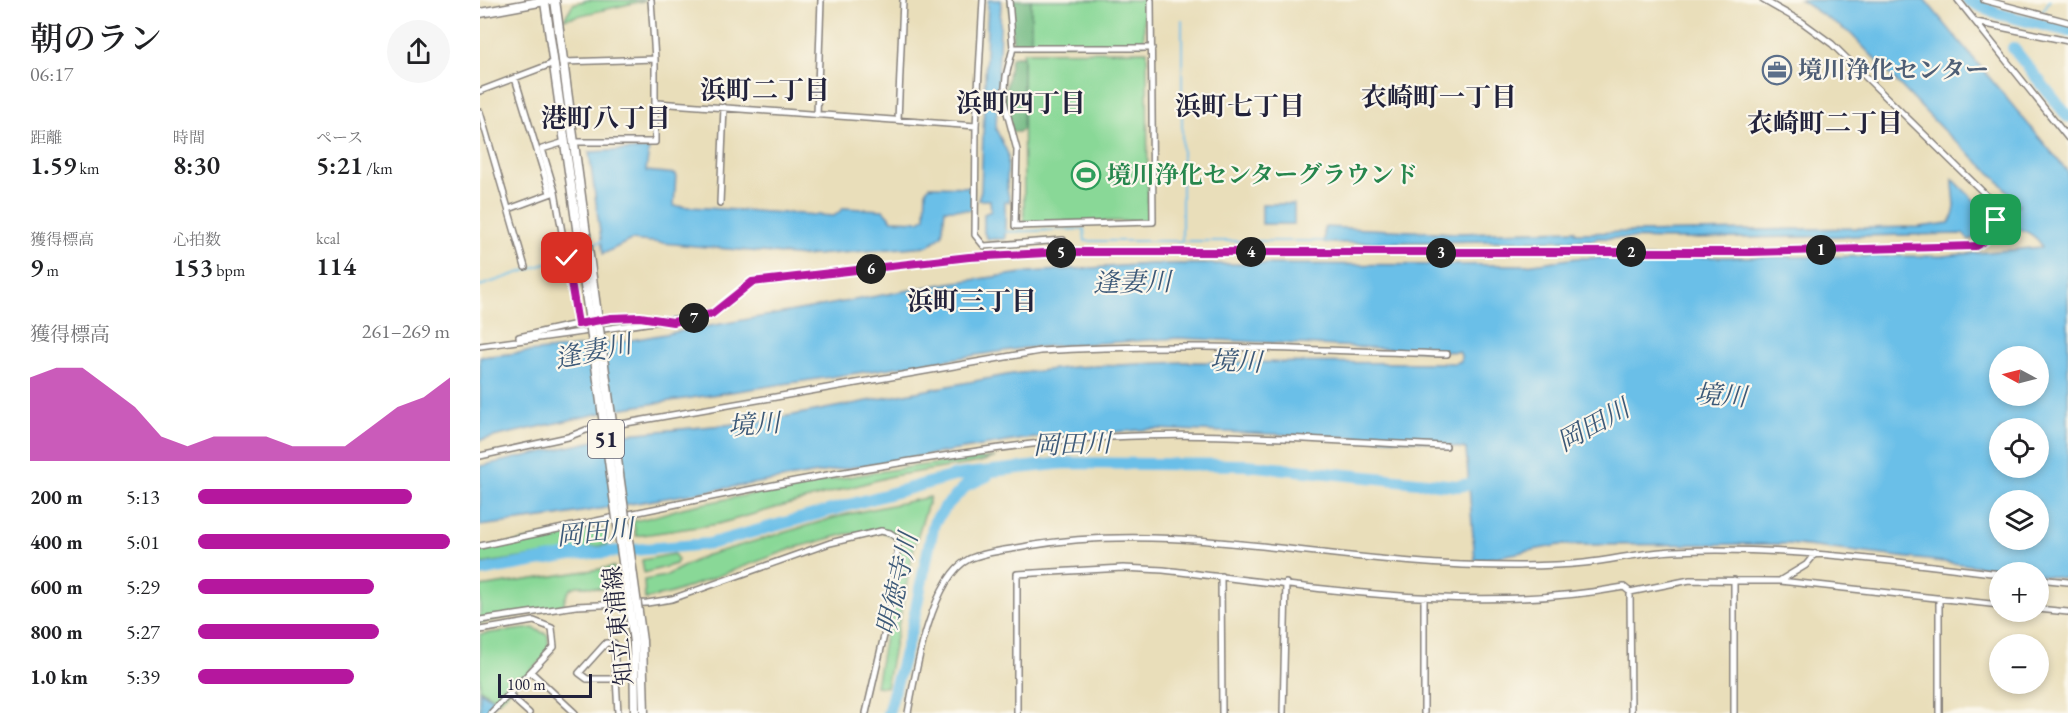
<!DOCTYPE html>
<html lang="ja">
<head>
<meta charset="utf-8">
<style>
	body { margin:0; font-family:"EB Garamond","Noto Serif JP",serif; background:#f6f6f6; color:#202124; height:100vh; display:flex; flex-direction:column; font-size:22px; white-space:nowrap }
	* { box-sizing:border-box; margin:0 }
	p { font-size:20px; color:#757577 }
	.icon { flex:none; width:33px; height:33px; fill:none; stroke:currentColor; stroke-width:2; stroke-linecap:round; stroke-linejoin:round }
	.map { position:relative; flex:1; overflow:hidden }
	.details { display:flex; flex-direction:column; background:#fff; width:480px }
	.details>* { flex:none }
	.needle { width:39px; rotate:277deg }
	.buttons { position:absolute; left:1509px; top:346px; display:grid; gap:12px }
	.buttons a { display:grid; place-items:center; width:60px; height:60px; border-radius:50%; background:#fff; box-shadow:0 3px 9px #0003; font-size:30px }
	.scale { position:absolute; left:18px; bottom:15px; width:94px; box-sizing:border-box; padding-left:6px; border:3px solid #22223b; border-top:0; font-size:16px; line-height:21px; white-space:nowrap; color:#22223b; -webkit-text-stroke:4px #fbf7ec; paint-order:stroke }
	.pin { position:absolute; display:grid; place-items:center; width:51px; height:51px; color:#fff; margin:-26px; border-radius:12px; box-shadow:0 3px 9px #0006 }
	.km { position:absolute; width:30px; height:30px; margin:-15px; border-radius:50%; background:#222; color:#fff; font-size:16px; line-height:30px; text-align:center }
	.round { display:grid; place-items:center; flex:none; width:63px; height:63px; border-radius:32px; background:#f6f6f6 }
	.head { display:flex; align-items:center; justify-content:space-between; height:102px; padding:0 30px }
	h1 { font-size:33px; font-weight:600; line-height:45px }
	.stats { display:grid; grid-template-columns:repeat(3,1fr); gap:9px; height:102px; padding:6px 30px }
	.stats div { display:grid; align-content:center }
	.stats b { font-size:26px; font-weight:600 }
	.stats small { font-size:16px; font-weight:400 }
	.stats p { font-size:16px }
	.chart { height:168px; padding:12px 30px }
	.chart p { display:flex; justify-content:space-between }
	.chart svg { width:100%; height:108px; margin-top:6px; fill:#b5179e; opacity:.7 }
	ul { padding:0 30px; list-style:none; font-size:20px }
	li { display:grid; grid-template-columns:96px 72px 1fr; align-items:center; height:45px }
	li i { height:15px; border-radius:8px; background:#b5179e }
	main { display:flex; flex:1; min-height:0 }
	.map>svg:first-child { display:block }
</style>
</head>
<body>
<main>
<section class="details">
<div class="head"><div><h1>朝のラン</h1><p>06:17</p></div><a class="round"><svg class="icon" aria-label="share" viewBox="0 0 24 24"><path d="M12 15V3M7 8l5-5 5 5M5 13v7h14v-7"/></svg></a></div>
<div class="stats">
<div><p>距離</p><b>1.59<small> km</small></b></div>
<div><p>時間</p><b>8:30</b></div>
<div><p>ペース</p><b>5:21<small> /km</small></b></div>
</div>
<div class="stats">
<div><p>獲得標高</p><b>9<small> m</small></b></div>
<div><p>心拍数</p><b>153<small> bpm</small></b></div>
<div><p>kcal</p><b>114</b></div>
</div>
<div class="chart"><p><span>獲得標高</span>261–269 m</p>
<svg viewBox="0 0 160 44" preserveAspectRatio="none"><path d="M0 44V10L10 6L20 6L30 14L40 22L50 34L60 38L70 34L80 34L90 34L100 38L110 38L120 38L130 30L140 22L150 18L160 10V44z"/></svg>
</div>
<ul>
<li><b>200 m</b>5:13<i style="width:85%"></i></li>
<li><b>400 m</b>5:01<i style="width:100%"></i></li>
<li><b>600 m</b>5:29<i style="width:70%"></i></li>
<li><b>800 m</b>5:27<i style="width:72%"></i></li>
<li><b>1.0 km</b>5:39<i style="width:62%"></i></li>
</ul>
</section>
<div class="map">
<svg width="1588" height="713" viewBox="0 0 1588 713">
	<rect width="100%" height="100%" fill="#fbf7ec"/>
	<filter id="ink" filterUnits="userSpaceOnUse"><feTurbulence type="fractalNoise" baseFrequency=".0167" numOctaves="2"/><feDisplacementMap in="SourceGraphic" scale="12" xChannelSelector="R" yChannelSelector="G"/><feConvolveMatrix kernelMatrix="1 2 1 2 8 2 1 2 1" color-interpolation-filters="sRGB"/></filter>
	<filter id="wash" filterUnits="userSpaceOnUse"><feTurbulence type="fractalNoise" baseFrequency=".008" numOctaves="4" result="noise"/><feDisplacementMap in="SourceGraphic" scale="24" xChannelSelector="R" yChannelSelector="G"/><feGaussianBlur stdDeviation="1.35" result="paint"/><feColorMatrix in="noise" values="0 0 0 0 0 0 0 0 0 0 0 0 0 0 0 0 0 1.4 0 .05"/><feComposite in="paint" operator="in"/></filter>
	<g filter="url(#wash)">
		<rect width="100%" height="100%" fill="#e9deba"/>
		<path fill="#89d897" stroke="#567d69" stroke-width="1.5" d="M108 0H167L84 19 93 4Z
			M551 0H664V44H551Z
			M667 51 668 221 544 222 543 52Z
			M516 457 500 462 412 476 238 524 156 536 153 521C175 518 194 509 216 505 315 486 416 466 516 457Z
			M450 497 434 547 406 687 396 686 417 570 419 539 401 531 366 534 314 548 192 593 165 599 164 580 185 576 224 556 364 515Z
			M127 529V545L0 564V550L70 535Z
			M194 554 198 560 196 564 164 573 162 560Z
			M134 567 133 580 124 589C103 587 89 577 83 606L0 623V587Z
			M53 628 68 635 69 653 19 701 0 689V634Z"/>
		<path fill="#6eb880" stroke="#486d5e" stroke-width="1.5" d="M529 0H551V44L533 45Z
			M536 56H543V129L539 132H532L524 101 531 58Z"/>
		<path fill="#6bbfe8" stroke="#467092" stroke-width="1.5" fill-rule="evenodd" d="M508 0H521L516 129 528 154 527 189 530 202H525V239H508L504 233V214L511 211 510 200H498L501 190Z
			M1320 0H1445L1588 172V579L1559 575 1558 573 1309 544 1079 545 995 561 986 449 937 440 673 429 544 439 77 516 0 526V466L147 434 276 422 532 374 594 367 704 362 976 363 981 361V355L979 352 699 338 544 348 144 408 0 440V357L135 343 469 283 550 272 671 264 1046 265 1097 258 1462 256 1562 247C1557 234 1541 229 1528 225L1527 208 1539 205 1516 178 1462 129 1371 34ZM1520 357H1558V396H1520ZM1520 429H1558V468H1520ZM1520 501H1558V540H1520Z
			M169 149 166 171 196 174 194 206 354 216 364 208 403 210 412 220 440 221 445 217 446 190 450 186 493 187 492 210 465 209 462 235 448 246 323 256 151 240 123 254 109 152Z
			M1473 179 1503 209 1505 220 1498 231 1499 237 1489 240 1483 234 1210 239 1117 238 1115 240 844 243V227L977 233 1095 230 1096 233 1439 227 1469 223C1480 208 1472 195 1473 179Z
			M782 204H814V224H782Z
			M0 691 17 702 5 713H0Z"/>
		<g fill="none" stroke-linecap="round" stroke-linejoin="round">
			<path stroke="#6bbfe8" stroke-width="2" d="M1562 12 1570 0
				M702 20V239
				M1554 23 1555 20
				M1504 217H1528
				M523 232 604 229 605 241H845
				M110 245 122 241
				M0 286 71 262 96 248"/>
			<path stroke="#6bbfe8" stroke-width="12" d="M1488 0 1515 13 1588 31
				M1533 48 1588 117
				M0 571 90 555 229 544 477 475 585 463 766 465 978 486 1004 482
				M408 713 432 627 454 523 465 507 487 485 507 476"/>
		</g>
	</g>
	<g filter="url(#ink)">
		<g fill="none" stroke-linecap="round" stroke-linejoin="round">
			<g stroke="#86807a" stroke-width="8">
				<path id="street" d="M529 0 533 48H672
					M1478 0 1588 138
					M1504 0 1588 22
					M1496 22 1588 41
					M533 48 526 76 524 101 537 150 535 226 673 222 671 0
					M84 62 175 59 171 0
					M35 78 70 193
					M0 91 74 63
					M177 103 496 126 503 0
					M0 112 45 267
					M337 115 341 0
					M418 120 423 0
					M496 126 495 235 504 246 583 240 584 252
					M94 142H175V59
					M75 192 98 324
					M240 203 244 107
					M29 209 75 192 62 149 85 142
					M39 337C88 326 134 313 184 320
					M0 346 232 314 272 282 490 257 584 252H1271L1495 246C1516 235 1521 220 1510 199L1352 44 1322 22 1283 0
					M0 456 88 437 106 430 560 351C695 342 831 350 967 354
					M0 546C188 505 378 464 569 442 700 427 835 441 966 446
					M741 576 742 713
					M1558 579 1588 582
					M1301 580 1326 565 1335 554
					M1150 592 1151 713
					M1558 609 1588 612
					M0 620 96 606 167 603 192 599 350 543 401 531 410 533 419 539 409 614 386 713
					M0 630 54 621 72 628 74 647 11 713
					M51 672 95 713
					M136 679H107L99 673 126 643H134L138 713
					M29 695 49 713
					M428 713C435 674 451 578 489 559 507 551 529 550 548 546 692 521 838 560 983 565 1023 566 1064 567 1104 563 1134 560 1163 552 1194 551 1302 546 1412 561 1520 574
					M537 713V574L643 568 683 570C835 587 991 615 1144 587L1150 592 1210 580 1300 581 1520 605
					M803 713 806 583
					M944 713V598
					M1254 713V580
					M1459 713V598"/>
			</g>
			<g stroke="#86807a" stroke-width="11">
				<path id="primary" d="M75 0 106 234
					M65 2 98 235
					M0 13 70 0
					M162 641 164 713
					M154 642 155 713"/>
			</g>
			<use href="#street" stroke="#fff" stroke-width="5"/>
			<use href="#primary" stroke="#fff" stroke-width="8"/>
			<g stroke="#86807a" stroke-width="11" stroke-linecap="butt">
				<path id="primary-bridge" d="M106 234 162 641
					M98 235 154 642"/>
			</g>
			<use href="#primary-bridge" stroke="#fff" stroke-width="8"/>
		</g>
	</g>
	<g fill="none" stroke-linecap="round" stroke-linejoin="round" filter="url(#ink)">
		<g stroke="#fff" stroke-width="12">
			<path id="route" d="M87 258 98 324 131 318 160 317 193 322 232 314 272 282 489 257 584 252H1271L1495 246C1508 240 1514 234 1516 220"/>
		</g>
		<use href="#route" stroke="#b5179e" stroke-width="8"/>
	</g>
	<defs>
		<g id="office-ring" transform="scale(1.5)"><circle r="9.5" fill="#fbf7ec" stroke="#5c6f8a" stroke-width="1.5"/><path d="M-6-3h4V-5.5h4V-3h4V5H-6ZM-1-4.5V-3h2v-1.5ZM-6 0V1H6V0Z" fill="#5c6f8a"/></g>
		<g id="stadium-ring" transform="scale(1.5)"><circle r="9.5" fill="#fbf7ec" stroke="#2e9e5b" stroke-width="1.5"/><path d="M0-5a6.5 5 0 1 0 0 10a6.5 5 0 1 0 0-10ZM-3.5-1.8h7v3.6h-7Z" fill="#2e9e5b"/></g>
	</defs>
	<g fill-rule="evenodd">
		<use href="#office-ring" x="1297" y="70"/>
		<use href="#stadium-ring" x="606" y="175"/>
	</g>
	<g text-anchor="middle" stroke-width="4.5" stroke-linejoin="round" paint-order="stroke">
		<rect fill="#fbf7ec" stroke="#636270" stroke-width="1.5" x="108" y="420" width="36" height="38" rx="4.5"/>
		<g font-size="22" font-weight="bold" fill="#22223b">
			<text x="126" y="447">51</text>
		</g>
		<g font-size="24" font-weight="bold" fill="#4e5e75" stroke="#fbf7ec" text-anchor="start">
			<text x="1318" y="78">境川浄化センター</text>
		</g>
		<g font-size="24" font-weight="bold" fill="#27864d" stroke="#fbf7ec" text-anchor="start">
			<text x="627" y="183">境川浄化センターグラウンド</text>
		</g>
		<g font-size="24" fill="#22223b" stroke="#fbf7ec">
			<text transform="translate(138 626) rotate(-96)" y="8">知立東浦線</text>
		</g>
		<g font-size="26" font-weight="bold" fill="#22223b" stroke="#fbf7ec">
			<text x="285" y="99">浜町二丁目</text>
			<text x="959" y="106">衣崎町一丁目</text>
			<text x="541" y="112">浜町四丁目</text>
			<text x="760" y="115">浜町七丁目</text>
			<text x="126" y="127">港町八丁目</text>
			<text x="1345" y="132">衣崎町二丁目</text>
			<text x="492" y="310">浜町三丁目</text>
		</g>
		<g font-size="26" font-style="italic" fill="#3c5978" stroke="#fbf7ec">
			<text transform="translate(652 282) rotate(-1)" y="9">逢妻川</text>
			<text transform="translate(113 351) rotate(-12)" y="9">逢妻川</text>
			<text transform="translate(756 361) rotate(2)" y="9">境川</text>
			<text transform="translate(1241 395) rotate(4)" y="9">境川</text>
			<text transform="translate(274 424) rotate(-4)" y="9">境川</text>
			<text transform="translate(1113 425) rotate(-29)" y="9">岡田川</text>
			<text transform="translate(592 444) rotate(-2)" y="9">岡田川</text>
			<text transform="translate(115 532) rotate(-6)" y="9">岡田川</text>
			<text transform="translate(417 584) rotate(-77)" y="9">明徳寺川</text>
		</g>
	</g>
</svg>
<div class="buttons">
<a><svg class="needle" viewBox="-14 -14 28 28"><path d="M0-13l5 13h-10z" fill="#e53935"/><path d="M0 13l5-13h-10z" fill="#757577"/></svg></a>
<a><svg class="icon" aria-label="locate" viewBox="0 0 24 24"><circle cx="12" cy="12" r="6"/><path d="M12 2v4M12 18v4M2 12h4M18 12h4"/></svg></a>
<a><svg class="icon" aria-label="layers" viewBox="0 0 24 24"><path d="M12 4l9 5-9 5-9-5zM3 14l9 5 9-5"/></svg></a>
<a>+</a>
<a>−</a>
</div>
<div class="scale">100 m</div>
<div class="pin" style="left:1516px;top:220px;background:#1e9e55"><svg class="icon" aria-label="arrive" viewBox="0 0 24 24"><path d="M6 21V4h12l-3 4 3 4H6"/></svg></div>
<div class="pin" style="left:87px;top:258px;background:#d93025"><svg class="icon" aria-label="check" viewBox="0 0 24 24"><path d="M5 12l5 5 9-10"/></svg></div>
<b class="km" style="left:1341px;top:250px">1</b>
<b class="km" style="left:1151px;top:252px">2</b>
<b class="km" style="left:961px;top:253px">3</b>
<b class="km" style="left:771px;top:252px">4</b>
<b class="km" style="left:581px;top:253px">5</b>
<b class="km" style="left:391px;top:269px">6</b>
<b class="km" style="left:214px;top:318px">7</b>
</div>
</main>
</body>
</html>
